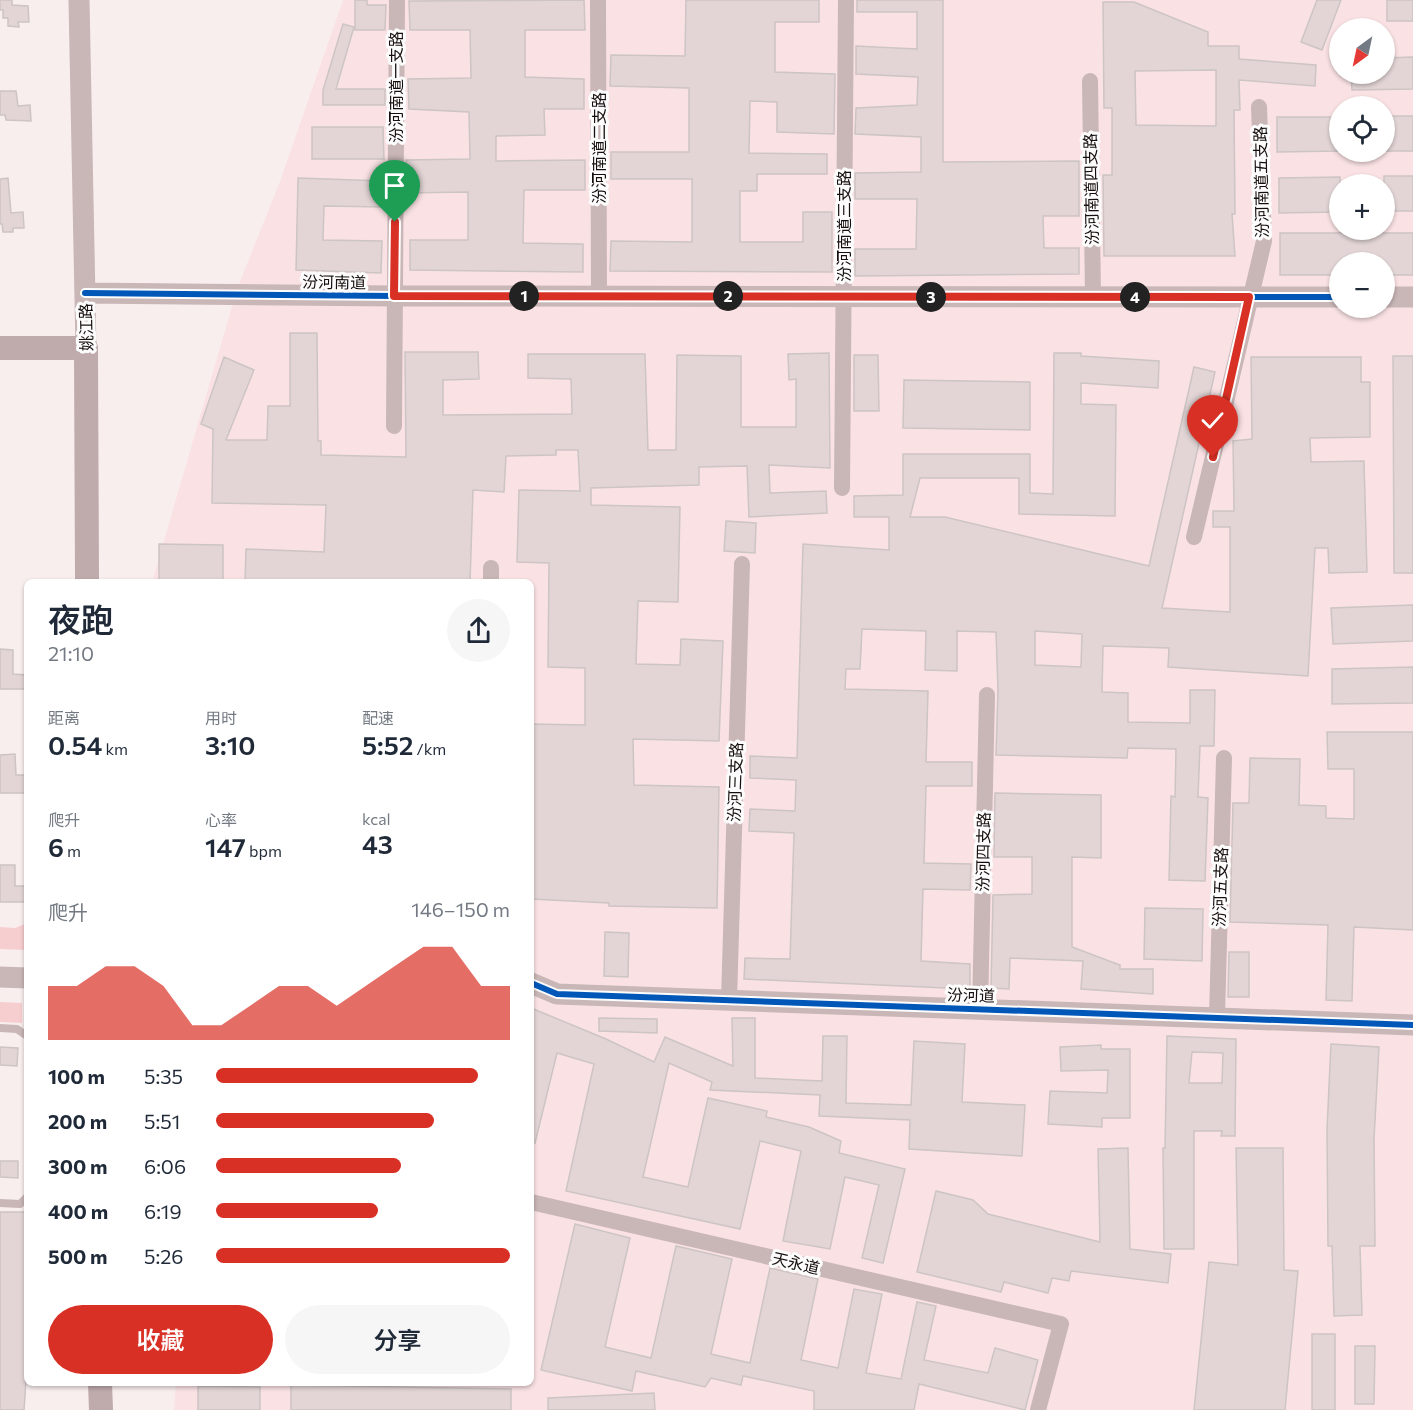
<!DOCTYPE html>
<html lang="zh">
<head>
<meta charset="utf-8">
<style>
	body { margin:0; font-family:Commissioner,"Noto Sans SC",sans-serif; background:#f6f6f7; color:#1f2937; height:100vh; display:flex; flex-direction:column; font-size:22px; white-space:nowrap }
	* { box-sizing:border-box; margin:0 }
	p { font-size:20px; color:#747a83 }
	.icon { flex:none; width:33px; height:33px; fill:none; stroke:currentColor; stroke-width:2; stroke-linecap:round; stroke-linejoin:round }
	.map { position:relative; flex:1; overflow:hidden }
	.drawer { position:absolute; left:24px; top:579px; width:510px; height:807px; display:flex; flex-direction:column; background:#fff; border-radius:9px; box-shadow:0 2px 4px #0004 }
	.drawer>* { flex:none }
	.needle { width:39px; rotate:213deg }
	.buttons { position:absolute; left:1329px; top:18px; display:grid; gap:12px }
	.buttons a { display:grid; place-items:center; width:66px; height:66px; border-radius:50%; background:#fff; box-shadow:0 2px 4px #0004; font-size:30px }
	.pin { position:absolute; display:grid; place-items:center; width:51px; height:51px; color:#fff; margin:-62px -26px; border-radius:50% 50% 50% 0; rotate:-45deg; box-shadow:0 0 6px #0007 }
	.pin .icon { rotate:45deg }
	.km { position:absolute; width:30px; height:30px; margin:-15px; border-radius:50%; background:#222; color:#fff; font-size:16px; line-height:30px; text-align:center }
	.round { display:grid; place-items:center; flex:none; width:63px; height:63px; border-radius:32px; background:#f6f6f7 }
	.summary { display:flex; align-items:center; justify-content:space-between; height:102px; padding:0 24px }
	h1 { font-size:33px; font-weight:600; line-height:45px }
	.stats { display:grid; grid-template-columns:repeat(3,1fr); gap:9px; height:102px; padding:6px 24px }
	.stats div { display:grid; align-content:center }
	.stats b { font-size:26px; font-weight:600 }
	.stats small { font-size:16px; font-weight:400 }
	.stats p { font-size:16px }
	.chart { height:168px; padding:12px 24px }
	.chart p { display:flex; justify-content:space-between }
	.chart svg { width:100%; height:108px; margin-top:6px; fill:#d93025; opacity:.7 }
	.primary-button { display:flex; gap:12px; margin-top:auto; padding:12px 24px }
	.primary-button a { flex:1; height:69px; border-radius:36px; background:#d93025; color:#fff; font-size:24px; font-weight:600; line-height:69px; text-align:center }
	.primary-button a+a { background:#f6f6f7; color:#1f2937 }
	ul { padding:0 24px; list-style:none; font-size:20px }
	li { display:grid; grid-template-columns:96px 72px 1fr; align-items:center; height:45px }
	li i { height:15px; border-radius:8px; background:#d93025 }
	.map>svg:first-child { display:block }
</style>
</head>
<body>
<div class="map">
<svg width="1413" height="1410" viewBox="0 0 1413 1410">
	<rect width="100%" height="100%" fill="#f9eeee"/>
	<path fill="#fae2e4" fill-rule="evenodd" d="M343 0H1413V1410H174L176 1383H531V582H152L237 289 279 184ZM1340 28H1384V74H1340ZM1340 106H1384V152H1340ZM1340 184H1384V230H1340ZM1340 262H1384V308H1340Z"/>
	<path fill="#f7ced0" d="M27 923V950L0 949V927L15 928Z
		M0 1002 22 1003V1023L0 1022Z"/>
	<path fill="#e3d5d6" stroke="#cdc4c4" stroke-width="1.5" fill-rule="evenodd" d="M0 0H12V5L28 6 29 22H18L19 27 8 26V18H3V10H0Z
		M355 0H367V5H386L385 30H355Z
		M584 0 585 30H525V77L584 79V109H544L545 135 496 136V161L585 160V190H524L523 243 583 244V272L410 270V240H468V192L406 193V160L470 159 469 112 409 109 408 79 471 78 470 30H410L409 1Z
		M686 0H819V22H775V72L835 74 834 134 777 132V102L750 101 749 153 827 154V174H757V191H740V242H803V212H832V272L610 271 611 241 692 242V179H611V152H689V88L610 86 611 55 685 56Z
		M857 0H943V162L1079 161V216H1043L1044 248H1079V274L855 276V249H916L917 199H855V173L921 172V137L855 134 856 108 917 105 918 77 856 74V46L917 49V12H857Z
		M1317 0H1341L1322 50 1301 42Z
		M1387 0H1413V21H1387Z
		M1103 2H1134L1208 32V46H1239V59L1316 65 1315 86 1239 80 1240 110H1234L1235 214H1232L1235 256H1104L1103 175H1112V108H1104ZM1216 70V126L1136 125 1135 71Z
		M343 24 354 27 336 89H385V105H323V90Z
		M1413 57V89L1352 90 1351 74H1384V58Z
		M0 91H16L18 106 30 105 31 121 6 120 5 115H0Z
		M1384 116H1413V151H1384Z
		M1277 117H1340V151L1277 152Z
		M312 127H383L384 159H312Z
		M1384 176H1413V211H1384Z
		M1340 177V212L1279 213V178Z
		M8 178 11 213 23 212 24 228H13V232H3L2 224H0V179Z
		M298 178 384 181V207L324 206 323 240 382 241 381 273 296 270Z
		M1280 233H1413V275H1384V262H1340V275H1280Z
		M290 333H317L318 441H321V455L406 457 405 352H478L479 379 443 380V415L572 414 571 379 528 378V354H645L648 450H676L677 355 741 356V427H796V379L789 380 788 354 829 353 830 468 769 465 770 493 826 491 827 513 749 517 747 466 699 467V485L591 488V505L680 507 678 602 638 601 636 664 680 665 681 639 723 641 719 741 633 739 634 785 719 787 717 908 609 906V903L531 899V724L585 725V668L548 667 549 563 517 562 519 490 580 491 578 450H556V455L506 456 504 492 473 490 470 582H245L246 549 324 552 326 505 212 503 213 429 201 424 224 357 254 370 226 440H267L268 406H290Z
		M1054 353H1081V356L1159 361 1158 388 1081 383V404L1116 405 1115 516 1019 514V478H920L910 517H945L1149 566 1194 367 1215 372 1162 608 1230 612V527H1213V511H1234L1233 441 1252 439 1251 357H1361V382H1370V437L1310 438 1311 462 1364 461 1367 572 1329 573 1328 548H1315L1308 676 1168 667 1169 648 1103 646 1102 692 1128 693V722L1190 723V690H1215L1214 746H1200L1198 797 1208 798 1205 881 1169 880 1171 796 1175 797 1176 749 1128 748 1127 758 996 755 998 690 996 632 957 631V671L925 670 926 631 862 629 860 669H846L845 689 928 691 926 762H972V786H926L924 863 971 864 970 890 923 889 921 961 970 964V987L968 989 744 979 745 958 790 959 794 833 749 831 750 809 795 811 796 780 750 778V756L797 758 803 544 889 550V517H854V496L903 495V454H1030V493L1053 494ZM1035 631 1082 634 1081 667 1035 665Z
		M854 355H878L879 411H854Z
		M1393 356H1413V573H1394Z
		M904 380 1030 382V430L903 428Z
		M726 521 756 523 755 553 724 551Z
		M159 544 223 545V582H159Z
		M1413 605V641L1333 644 1331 608Z
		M0 649 13 650V674L27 675V689H0Z
		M1413 667V703L1332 704V669Z
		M1327 732H1413V930L1354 927 1352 1001 1326 1000 1328 925 1230 922 1233 803H1249L1250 758 1300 759 1299 805 1326 806V818L1354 819V769H1328Z
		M15 754 16 775H27V793H0V755Z
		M995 793 1101 795V858L1072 857V947L1120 965V969H1153V994L1081 989 1083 961 1010 958 1009 989 991 988 993 895 1032 894V857H994Z
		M0 865H15V886H27V902H0Z
		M1145 908 1203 909 1202 961 1144 959Z
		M605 932 629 933 628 977 604 976Z
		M1229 952H1249V997H1228Z
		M531 1008 606 1039 654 1062 665 1037 733 1066 732 1018H755V1078L822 1081 823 1036H847L846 1103 911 1105 914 1041 965 1044 962 1102 1025 1105 1022 1156 909 1149 910 1120 819 1116 820 1095 710 1090 712 1082 669 1063 643 1177 688 1187 708 1098 767 1111 766 1117 809 1127 841 1141 839 1153 905 1169 883 1263 862 1258 879 1185 845 1177 830 1249 783 1241 801 1151 760 1141 740 1229 566 1191 594 1064 557 1053 535 1143 531 1142Z
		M599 1018 657 1019V1033L599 1031Z
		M1167 1036 1236 1039 1235 1136H1221L1222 1131H1194V1249H1164L1163 1148H1165ZM1192 1052 1223 1053 1222 1083H1189Z
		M1331 1044 1379 1047 1374 1139 1375 1246H1360L1362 1315 1334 1316 1332 1246H1328L1327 1129Z
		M1101 1045V1049H1130V1118H1102V1127L1048 1124 1050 1091 1107 1093 1108 1070 1061 1071 1060 1047Z
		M0 1047 18 1048 17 1066 0 1065Z
		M1128 1148 1130 1249 1171 1254 1168 1283 1071 1271 1069 1281 1052 1278 1048 1293 1004 1282 1001 1292 917 1272 936 1191 973 1200 988 1214 1100 1242 1098 1149Z
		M1236 1148H1283L1284 1270 1298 1271 1285 1410H1194L1209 1262 1238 1265Z
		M0 1161H18V1178L0 1177Z
		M0 1212H27V1366L24 1410H0Z
		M575 1224 630 1238 605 1347 651 1358 676 1246 732 1259 711 1354 750 1363 770 1268 818 1279 801 1360 838 1368 854 1289 882 1294 866 1373 901 1379 917 1302 936 1306 924 1360 988 1373 995 1348 1038 1360 1025 1410 919 1384 914 1410H814V1391L743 1376 741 1385 711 1378 705 1387 636 1371 632 1391 541 1370Z
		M1312 1334H1335V1410H1312Z
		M1355 1346H1375L1374 1404H1355Z
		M291 1385 511 1389V1410H291Z
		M198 1386 260 1387V1410H198Z
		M654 1393 655 1410H548V1398Z"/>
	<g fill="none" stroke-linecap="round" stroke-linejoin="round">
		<path stroke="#c9b6b7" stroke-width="8" d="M0 1028 17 1029 27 1036
			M0 1203 20 1204 27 1197"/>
		<path stroke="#c9b6b7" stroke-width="16" d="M598 0 599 296
			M1090 81 1093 297
			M394 426 397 0
			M842 488 846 0
			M1194 537 1264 241 1259 107
			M491 582V568
			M729 1000 742 564
			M980 1009 987 695
			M1217 1017 1224 758
			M531 1202 1061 1324 1038 1410"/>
		<path stroke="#c9b6b7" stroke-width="21" d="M79 0 86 348
			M85 293 395 296 1340 297
			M1384 297H1413
			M0 977 27 978
			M531 983 557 994 1413 1025"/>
		<path stroke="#bfaaac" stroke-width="24" d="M0 348H86L87 582
			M100 1383 101 1410"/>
		<g stroke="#fcfcfc" stroke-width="10">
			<path id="cycleway" d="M85 293 395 296 1340 297
				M531 983 557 994 1413 1025"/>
		</g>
		<use href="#cycleway" stroke="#0057b8" stroke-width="6"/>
	</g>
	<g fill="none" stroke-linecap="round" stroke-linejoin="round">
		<g stroke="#fff" stroke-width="12">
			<path id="route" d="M395 222 394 296 1249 297 1213 457"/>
		</g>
		<use href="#route" stroke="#d93025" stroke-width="8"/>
	</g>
	<g text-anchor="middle" stroke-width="6" stroke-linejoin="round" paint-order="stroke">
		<g font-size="16" fill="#160e0e" stroke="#fcfcfc">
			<text transform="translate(396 87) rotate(-90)" y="6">汾河南道一支路</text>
			<text transform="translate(599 148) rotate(-90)" y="6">汾河南道二支路</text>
			<text transform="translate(1261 182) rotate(-91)" y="6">汾河南道五支路</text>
			<text transform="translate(1091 189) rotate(-91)" y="6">汾河南道四支路</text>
			<text transform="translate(844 226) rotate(-90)" y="6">汾河南道三支路</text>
			<text transform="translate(334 282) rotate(1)" y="6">汾河南道</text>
			<text transform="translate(86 327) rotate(-91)" y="6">姚江路</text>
			<text transform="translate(735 782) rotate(-88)" y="6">汾河三支路</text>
			<text transform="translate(983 852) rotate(-89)" y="6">汾河四支路</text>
			<text transform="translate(1220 887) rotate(-88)" y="6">汾河五支路</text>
			<text transform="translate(971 995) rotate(2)" y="6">汾河道</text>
			<text transform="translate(796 1263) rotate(13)" y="6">天永道</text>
		</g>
	</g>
</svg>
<div class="buttons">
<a><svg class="needle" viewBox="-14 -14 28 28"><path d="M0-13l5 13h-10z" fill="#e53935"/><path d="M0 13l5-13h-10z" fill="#747a83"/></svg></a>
<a><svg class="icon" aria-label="locate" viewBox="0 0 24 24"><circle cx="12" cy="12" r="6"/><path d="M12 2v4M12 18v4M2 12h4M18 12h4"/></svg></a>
<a>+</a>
<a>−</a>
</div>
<div class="pin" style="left:395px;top:222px;background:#1e9e55"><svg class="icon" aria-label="arrive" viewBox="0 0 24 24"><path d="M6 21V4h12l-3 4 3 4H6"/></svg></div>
<div class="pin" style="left:1213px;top:457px;background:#d93025"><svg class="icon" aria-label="check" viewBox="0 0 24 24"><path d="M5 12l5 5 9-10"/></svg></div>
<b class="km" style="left:524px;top:296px">1</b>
<b class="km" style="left:728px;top:296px">2</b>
<b class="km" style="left:931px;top:297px">3</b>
<b class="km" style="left:1135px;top:297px">4</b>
<section class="drawer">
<div class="summary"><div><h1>夜跑</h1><p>21:10</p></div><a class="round"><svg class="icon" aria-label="share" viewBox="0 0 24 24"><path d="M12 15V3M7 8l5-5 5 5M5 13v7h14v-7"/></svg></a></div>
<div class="stats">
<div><p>距离</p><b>0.54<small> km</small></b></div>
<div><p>用时</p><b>3:10</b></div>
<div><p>配速</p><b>5:52<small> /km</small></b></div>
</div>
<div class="stats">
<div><p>爬升</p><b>6<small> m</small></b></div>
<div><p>心率</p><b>147<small> bpm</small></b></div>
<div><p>kcal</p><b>43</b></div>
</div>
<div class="chart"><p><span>爬升</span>146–150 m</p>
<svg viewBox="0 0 160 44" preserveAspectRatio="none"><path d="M0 44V22L10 22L20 14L30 14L40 22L50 38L60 38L70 30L80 22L90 22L100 30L110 22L120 14L130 6L140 6L150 22L160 22V44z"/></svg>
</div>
<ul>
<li><b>100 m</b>5:35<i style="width:89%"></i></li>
<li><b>200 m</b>5:51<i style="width:74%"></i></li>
<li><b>300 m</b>6:06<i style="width:63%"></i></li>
<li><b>400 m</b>6:19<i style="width:55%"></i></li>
<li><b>500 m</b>5:26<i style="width:100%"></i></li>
</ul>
<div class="primary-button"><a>收藏</a><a>分享</a></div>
</section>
</div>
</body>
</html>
